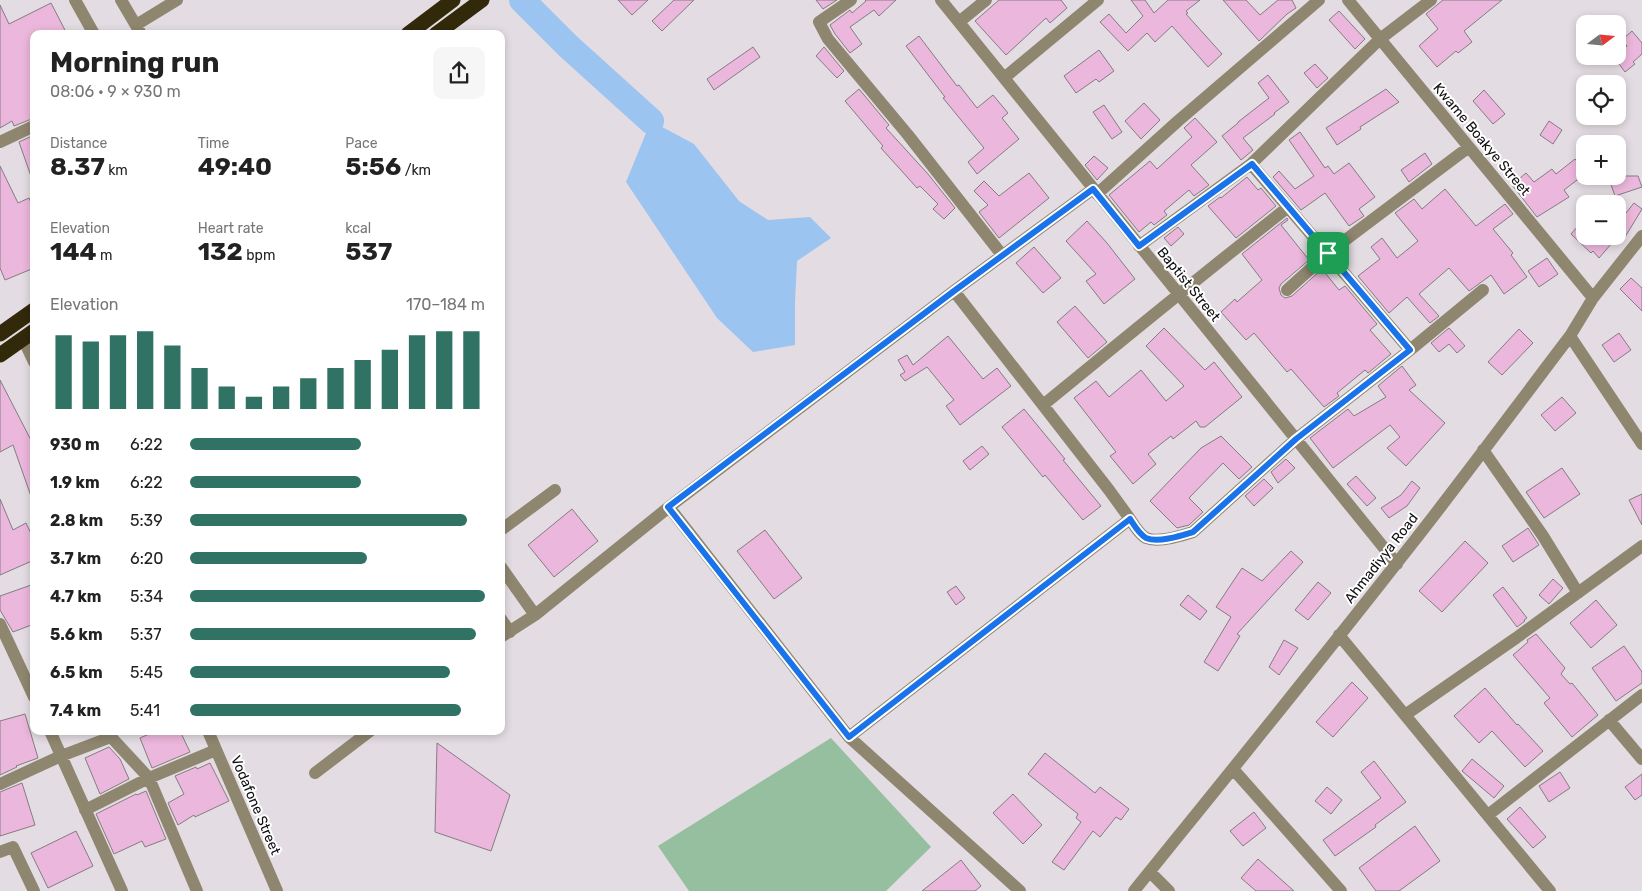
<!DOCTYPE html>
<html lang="en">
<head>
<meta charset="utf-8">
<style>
	body { margin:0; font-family:Rubik,sans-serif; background:#f6f6f6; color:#222; height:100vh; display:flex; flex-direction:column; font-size:19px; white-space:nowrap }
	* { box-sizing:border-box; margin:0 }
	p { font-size:16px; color:#767676 }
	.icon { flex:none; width:28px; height:28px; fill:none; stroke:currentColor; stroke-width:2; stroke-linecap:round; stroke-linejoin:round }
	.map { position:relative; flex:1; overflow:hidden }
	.sheet { position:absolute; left:30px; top:30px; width:475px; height:705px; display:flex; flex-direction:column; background:#fff; border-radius:10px; box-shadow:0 2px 8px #0003 }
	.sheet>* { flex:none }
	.needle { width:32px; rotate:74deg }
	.controls { position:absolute; left:1576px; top:15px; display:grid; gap:10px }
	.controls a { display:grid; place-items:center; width:50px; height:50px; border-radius:10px; background:#fff; box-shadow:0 2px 8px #0003; font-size:25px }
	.pin { position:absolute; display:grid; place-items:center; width:42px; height:42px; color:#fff; margin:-21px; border-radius:10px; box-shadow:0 2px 8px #0006 }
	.round { display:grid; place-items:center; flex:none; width:52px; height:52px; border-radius:10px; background:#f6f6f6 }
	.headline { display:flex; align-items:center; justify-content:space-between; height:85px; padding:0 20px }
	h1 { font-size:28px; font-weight:700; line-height:38px }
	.stats { display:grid; grid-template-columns:repeat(3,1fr); gap:8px; height:85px; padding:5px 20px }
	.stats div { display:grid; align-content:center }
	.stats b { font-size:25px; font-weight:700 }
	.stats small { font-size:14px; font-weight:400 }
	.stats p { font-size:14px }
	.chart { height:140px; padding:10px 20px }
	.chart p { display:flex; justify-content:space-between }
	.chart svg { width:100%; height:90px; margin-top:5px; stroke:#307365; stroke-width:6 }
	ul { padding:0 20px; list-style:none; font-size:16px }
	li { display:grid; grid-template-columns:80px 60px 1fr; align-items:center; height:38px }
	li i { height:12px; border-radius:6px; background:#307365 }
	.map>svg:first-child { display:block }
</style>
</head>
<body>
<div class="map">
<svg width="1642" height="891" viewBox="0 0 1642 891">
	<rect width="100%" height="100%" fill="#e3dce2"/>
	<path fill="#95bf9f" d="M831 738 931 847 886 891H689L658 846Z"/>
	<path fill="#9bc4f1" d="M651 121 694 144 739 201 768 220 810 217 831 238 797 261 795 302V345L753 352 717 318 626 182Z"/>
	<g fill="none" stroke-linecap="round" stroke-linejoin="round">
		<path stroke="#9bc4f1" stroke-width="26" d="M522 0 568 46 651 121"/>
	</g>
	<path fill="#ecb7dc" stroke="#847c81" d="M618 0H648L632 15Z
		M674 0H694L662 31 652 21Z
		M816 0H837L823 9Z
		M865 0H896L879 16 874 10 850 27 862 44 850 53 835 34 830 25 850 10 852 13 866 1Z
		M999 0H1061L1067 8 1050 23 1046 18 1006 55 975 21Z
		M1131 0H1145L1154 13 1168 0H1200L1186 11 1188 13 1186 14 1222 54 1208 67 1172 26 1155 42 1147 33 1128 51 1100 22 1109 14 1126 33 1143 16Z
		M1223 0H1246L1260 15 1278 0H1292L1296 8 1287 14 1259 41Z
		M1443 0H1502L1464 31 1472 42 1458 53 1456 51 1437 67 1419 46 1438 29 1426 14Z
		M51 3 67 34H34V118L14 126 12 121 0 128V5L9 24Z
		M1339 11 1365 39 1355 49 1329 20Z
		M1632 31 1642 43V54L1633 62 1635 64 1625 72 1614 57 1618 56V54L1627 46 1622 40Z
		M919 36 957 86 959 85 977 108 993 95 1008 113 1002 118 1019 139 977 174 968 162 984 148 943 98 945 97 906 46Z
		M753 47 760 57 714 90 707 79Z
		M824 47 844 71 837 78 816 56Z
		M1099 50 1114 71 1099 82 1096 79 1076 93 1064 76Z
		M1315 64 1328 78 1317 88 1304 73Z
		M1268 75 1289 102 1274 113 1275 114 1243 138 1253 150 1241 160 1222 136 1238 123V122L1269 98 1258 83Z
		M859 89 889 125 886 128 928 174 955 208 944 219 933 209 938 204 920 186 917 188 881 148 883 146 845 101Z
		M1386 89 1399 102 1360 127 1361 129 1337 145 1326 128Z
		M1484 90 1505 114 1493 124 1473 101Z
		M1144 103 1160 120 1141 139 1125 121Z
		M1104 105 1122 132 1112 139 1093 112Z
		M1195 118 1217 142 1191 165 1209 185 1194 196 1189 190 1164 211 1167 215 1154 225 1151 222 1139 232 1109 195 1150 161 1157 169 1192 137 1184 128Z
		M1549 121 1562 130 1553 144 1540 135Z
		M1300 132 1325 168 1328 166 1334 174 1349 163 1375 197 1359 209 1364 216 1349 226 1325 193 1301 210 1273 177 1279 171 1295 189 1314 176 1289 140Z
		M34 135V178L32 179 19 142Z
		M1425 153 1432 164 1409 182 1401 170Z
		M1094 156 1108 168 1097 180 1085 165Z
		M1575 159 1585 171V174L1564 190 1569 197 1537 217 1512 185 1526 173 1534 182 1552 169 1556 174Z
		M0 166 18 203 29 198 34 209V268L5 280 0 268Z
		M1029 173 1049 198 999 238 979 212 988 205 974 191 984 181 999 196Z
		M1608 176H1638L1642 187 1615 196Z
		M1247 177 1258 190 1261 188 1276 206 1236 238 1208 206 1220 197 1221 198Z
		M1445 189 1476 226 1505 204 1513 214 1493 229 1513 253 1511 255 1527 277 1504 294 1491 275 1469 291 1449 268 1419 294 1439 316 1430 323 1407 297 1389 313 1358 276 1380 259 1371 247 1382 238 1397 258 1418 241 1395 213 1414 199 1422 209Z
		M1634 203 1642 209 1625 237 1618 230V223Z
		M1287 218 1288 220 1281 225 1309 260 1281 284 1279 288 1281 295 1285 298 1292 296 1322 269 1339 290 1345 286 1377 324 1370 330 1391 354 1368 373 1365 370 1337 393 1339 396 1324 407 1291 369 1287 372 1254 333 1246 340 1221 312 1235 299 1237 302 1262 280 1242 254Z
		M1585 218V236H1618L1599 258 1593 251 1591 253 1571 234Z
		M1087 221 1107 243 1135 279 1104 304 1086 281 1096 274 1066 241Z
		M1178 227 1184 234 1171 246 1164 238Z
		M1034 247 1061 278 1043 293 1016 263Z
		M1547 258 1558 274 1539 287 1528 271Z
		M1631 278 1642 288V311L1620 289Z
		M1075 306 1107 342 1088 358 1057 322Z
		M1164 328 1205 370 1214 362 1242 397 1205 427H1200L1196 421 1173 439 1171 436 1148 454 1156 464 1133 484 1110 456 1116 452 1074 398 1096 381 1109 397 1141 370 1166 401 1184 386 1146 346Z
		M1449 328 1465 346 1457 353 1449 344 1439 352 1431 343Z
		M1519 329 1533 343 1502 375 1488 362Z
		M1619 333 1631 350 1614 362 1602 345Z
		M948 336 983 379 997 368 1011 386 960 425 946 406 954 400 927 367 905 381 900 375 905 372 898 360 907 355 913 365Z
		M1402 366 1416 385 1409 390 1445 423 1406 466 1387 448 1400 437 1390 425 1333 468 1310 438 1348 409 1354 416 1386 397 1378 386Z
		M0 380 34 446V499H32L13 445 0 452Z
		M1562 397 1576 413 1555 431 1541 415Z
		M1024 409 1065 459 1063 460 1101 506 1083 520 1045 475 1043 477 1002 427Z
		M1221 436 1252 467 1239 479 1223 463 1189 498 1203 512 1189 525 1177 528 1150 501 1201 448Z
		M982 446 989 454 970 470 963 461Z
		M1286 459 1295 468 1278 483 1271 472Z
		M1562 468 1580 494 1544 518 1526 492Z
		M1356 476 1376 498 1367 506 1347 484Z
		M1264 479 1273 488 1254 506 1245 496Z
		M1412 481 1420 488 1407 506 1389 518 1381 508 1401 495Z
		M1642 494V525L1629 500Z
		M0 499 13 530 26 523 34 540V560L0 575Z
		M572 509 598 541 554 577 528 545Z
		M1528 528 1539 545 1513 562 1502 546Z
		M765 530 802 578 774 599 737 551Z
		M1465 541 1488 563 1442 612 1419 591Z
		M1291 551 1303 562 1237 634 1240 636 1218 671 1204 662 1231 617 1216 607 1242 568 1262 581Z
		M1553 579 1563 588 1549 604 1539 595Z
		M1318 582 1331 593 1308 620 1295 610Z
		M34 584V624L13 632 0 610V596Z
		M956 586 965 598 956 605 947 592Z
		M1503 587 1527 618 1524 620 1525 621 1517 627 1493 595Z
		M1188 595 1207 611 1200 620 1180 605Z
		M1596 600 1617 625 1591 648 1570 623Z
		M1536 634 1565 668 1561 674 1570 684 1572 683 1598 715 1572 737 1544 703 1550 698 1513 655 1528 642 1527 640Z
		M1284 640 1298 648 1279 675 1269 667Z
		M1624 646 1642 672V683L1616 701 1592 668Z
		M1352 682 1368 698 1333 737 1316 722Z
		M1485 688 1517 725 1518 724 1543 751 1525 767 1492 731 1479 743 1454 716Z
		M25 714 38 758 16 766 17 767 0 775V721Z
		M156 731H180L190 752 152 768 140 738Z
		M437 743 510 795 491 851 435 832Z
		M109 747 120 759 129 779 100 794 85 758Z
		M1045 753 1095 793 1100 787 1129 809 1121 820 1116 817 1100 837 1093 831 1064 870 1052 862 1081 822 1076 818 1078 814 1028 774Z
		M1472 759 1504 786 1494 798 1462 771Z
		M1374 761 1406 802 1375 825 1376 827 1335 856 1323 840 1381 798 1361 772Z
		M210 763 229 801 195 817 194 815 178 825 168 803 184 794 175 776 196 767 197 769Z
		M1560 772 1570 788 1549 802 1539 786Z
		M1642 774V795L1635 800 1625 787Z
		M22 783 35 825 0 836V792Z
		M1327 787 1342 800 1331 814 1315 801Z
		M146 791 166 839 145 847 142 841 114 854 96 814 136 794 137 795Z
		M1013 794 1042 825 1023 844 993 813Z
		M1520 807 1546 837 1533 848 1507 819Z
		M1254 812 1266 828 1243 846 1230 831Z
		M1415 826 1440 861 1399 891H1376L1359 868Z
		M76 831 93 866 48 888 31 853Z
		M1258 859 1294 891H1256L1241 878Z
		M961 860 981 886 975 891H922Z"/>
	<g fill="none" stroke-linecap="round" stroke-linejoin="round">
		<path stroke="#8f866f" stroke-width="12" d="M75 0 94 34
			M121 0 141 34
			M851 0 819 22 828 39 908 135 1002 255
			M941 0 1397 564
			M1348 0 1593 298
			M959 22 986 0
			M136 25 177 0
			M1004 78 1098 0
			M0 142 34 126
			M1251 164 1410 350
			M1097 194 1178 121 1319 0
			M1139 246 1251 164 1380 39 1431 0
			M1287 290 1328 253 1469 147
			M1570 336 1642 444
			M23 339 34 362
			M1043 405C1124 339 1205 272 1287 208
			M1483 450 1543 536 1578 593
			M1130 519C1134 525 1139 534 1146 538 1158 543 1181 536 1193 532L1296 439 1410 350 1483 290
			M501 530 555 490
			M501 567 535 615
			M501 619 510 632
			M0 624 34 697
			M1339 635 1550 891
			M501 637 535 615 669 507
			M1405 715 1516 638 1642 546
			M1609 720 1642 759
			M50 731 122 891
			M208 731 277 891
			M849 737 1130 519 1109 490 954 291
			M1233 769 1341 891
			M315 773 370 731
			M0 784 61 756 111 737 149 778 197 891
			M85 810 149 778 216 750
			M1488 815 1642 695
			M0 852 13 847 34 891
			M1150 872 1169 891
			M1020 891 849 737 669 507 954 291 1093 189
			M1134 891C1222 782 1310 674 1396 564 1456 489 1512 412 1570 336L1593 298 1642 236"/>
		<path stroke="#32280a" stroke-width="15" d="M408 34 453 0
			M436 34 482 0
			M0 334 34 310
			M0 355 34 331"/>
	</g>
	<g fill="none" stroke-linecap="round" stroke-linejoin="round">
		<g stroke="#fff" stroke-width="10">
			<path id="route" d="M1252 164 1410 350 1296 439 1193 532C1180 536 1158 543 1146 538 1139 534 1134 525 1130 519L849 737 668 507 954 291 1093 189 1139 246Z"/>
		</g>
		<use href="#route" stroke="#1a73e8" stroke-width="6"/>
	</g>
	<g text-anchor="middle" stroke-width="4" stroke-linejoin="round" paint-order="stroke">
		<g font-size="14" fill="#0f0d0f" stroke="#fff">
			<text transform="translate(1482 139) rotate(50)" y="5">Kwame Boakye Street</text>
			<text transform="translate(1189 284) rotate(51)" y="5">Baptist Street</text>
			<text transform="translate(1381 558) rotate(-52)" y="5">Ahmadiyya Road</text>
			<text transform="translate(256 805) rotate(67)" y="5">Vodafone Street</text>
		</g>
	</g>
</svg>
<div class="controls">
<a><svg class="needle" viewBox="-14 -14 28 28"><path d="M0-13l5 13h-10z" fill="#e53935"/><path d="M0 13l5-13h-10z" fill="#767676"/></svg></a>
<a><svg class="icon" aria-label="locate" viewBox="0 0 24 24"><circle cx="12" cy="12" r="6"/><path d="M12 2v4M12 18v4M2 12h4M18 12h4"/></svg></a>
<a>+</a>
<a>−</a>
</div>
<div class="pin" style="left:1328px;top:253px;background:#1e9e55"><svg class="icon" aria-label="arrive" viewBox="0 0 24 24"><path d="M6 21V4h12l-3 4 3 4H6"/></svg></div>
<section class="sheet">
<div class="headline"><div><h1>Morning run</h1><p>08:06 · 9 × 930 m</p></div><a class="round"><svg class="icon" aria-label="share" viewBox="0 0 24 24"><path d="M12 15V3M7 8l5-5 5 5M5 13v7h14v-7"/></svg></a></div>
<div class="stats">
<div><p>Distance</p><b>8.37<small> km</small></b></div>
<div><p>Time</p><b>49:40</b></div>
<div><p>Pace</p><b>5:56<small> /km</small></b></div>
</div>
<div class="stats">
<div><p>Elevation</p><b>144<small> m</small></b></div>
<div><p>Heart rate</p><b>132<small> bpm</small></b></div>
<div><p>kcal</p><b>537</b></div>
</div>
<div class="chart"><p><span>Elevation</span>170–184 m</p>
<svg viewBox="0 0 160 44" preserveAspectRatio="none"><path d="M5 44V8M15 44V11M25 44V8M35 44V6M45 44V13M55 44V24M65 44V33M75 44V38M85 44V33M95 44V29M105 44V24M115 44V20M125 44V15M135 44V8M145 44V6M155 44V6"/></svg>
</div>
<ul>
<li><b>930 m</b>6:22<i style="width:58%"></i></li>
<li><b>1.9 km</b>6:22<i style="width:58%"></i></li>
<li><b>2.8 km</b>5:39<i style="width:94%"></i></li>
<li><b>3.7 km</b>6:20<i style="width:60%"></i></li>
<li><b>4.7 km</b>5:34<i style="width:100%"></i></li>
<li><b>5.6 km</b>5:37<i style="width:97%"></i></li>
<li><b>6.5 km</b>5:45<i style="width:88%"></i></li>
<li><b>7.4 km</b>5:41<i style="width:92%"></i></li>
</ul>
</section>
</div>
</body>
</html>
